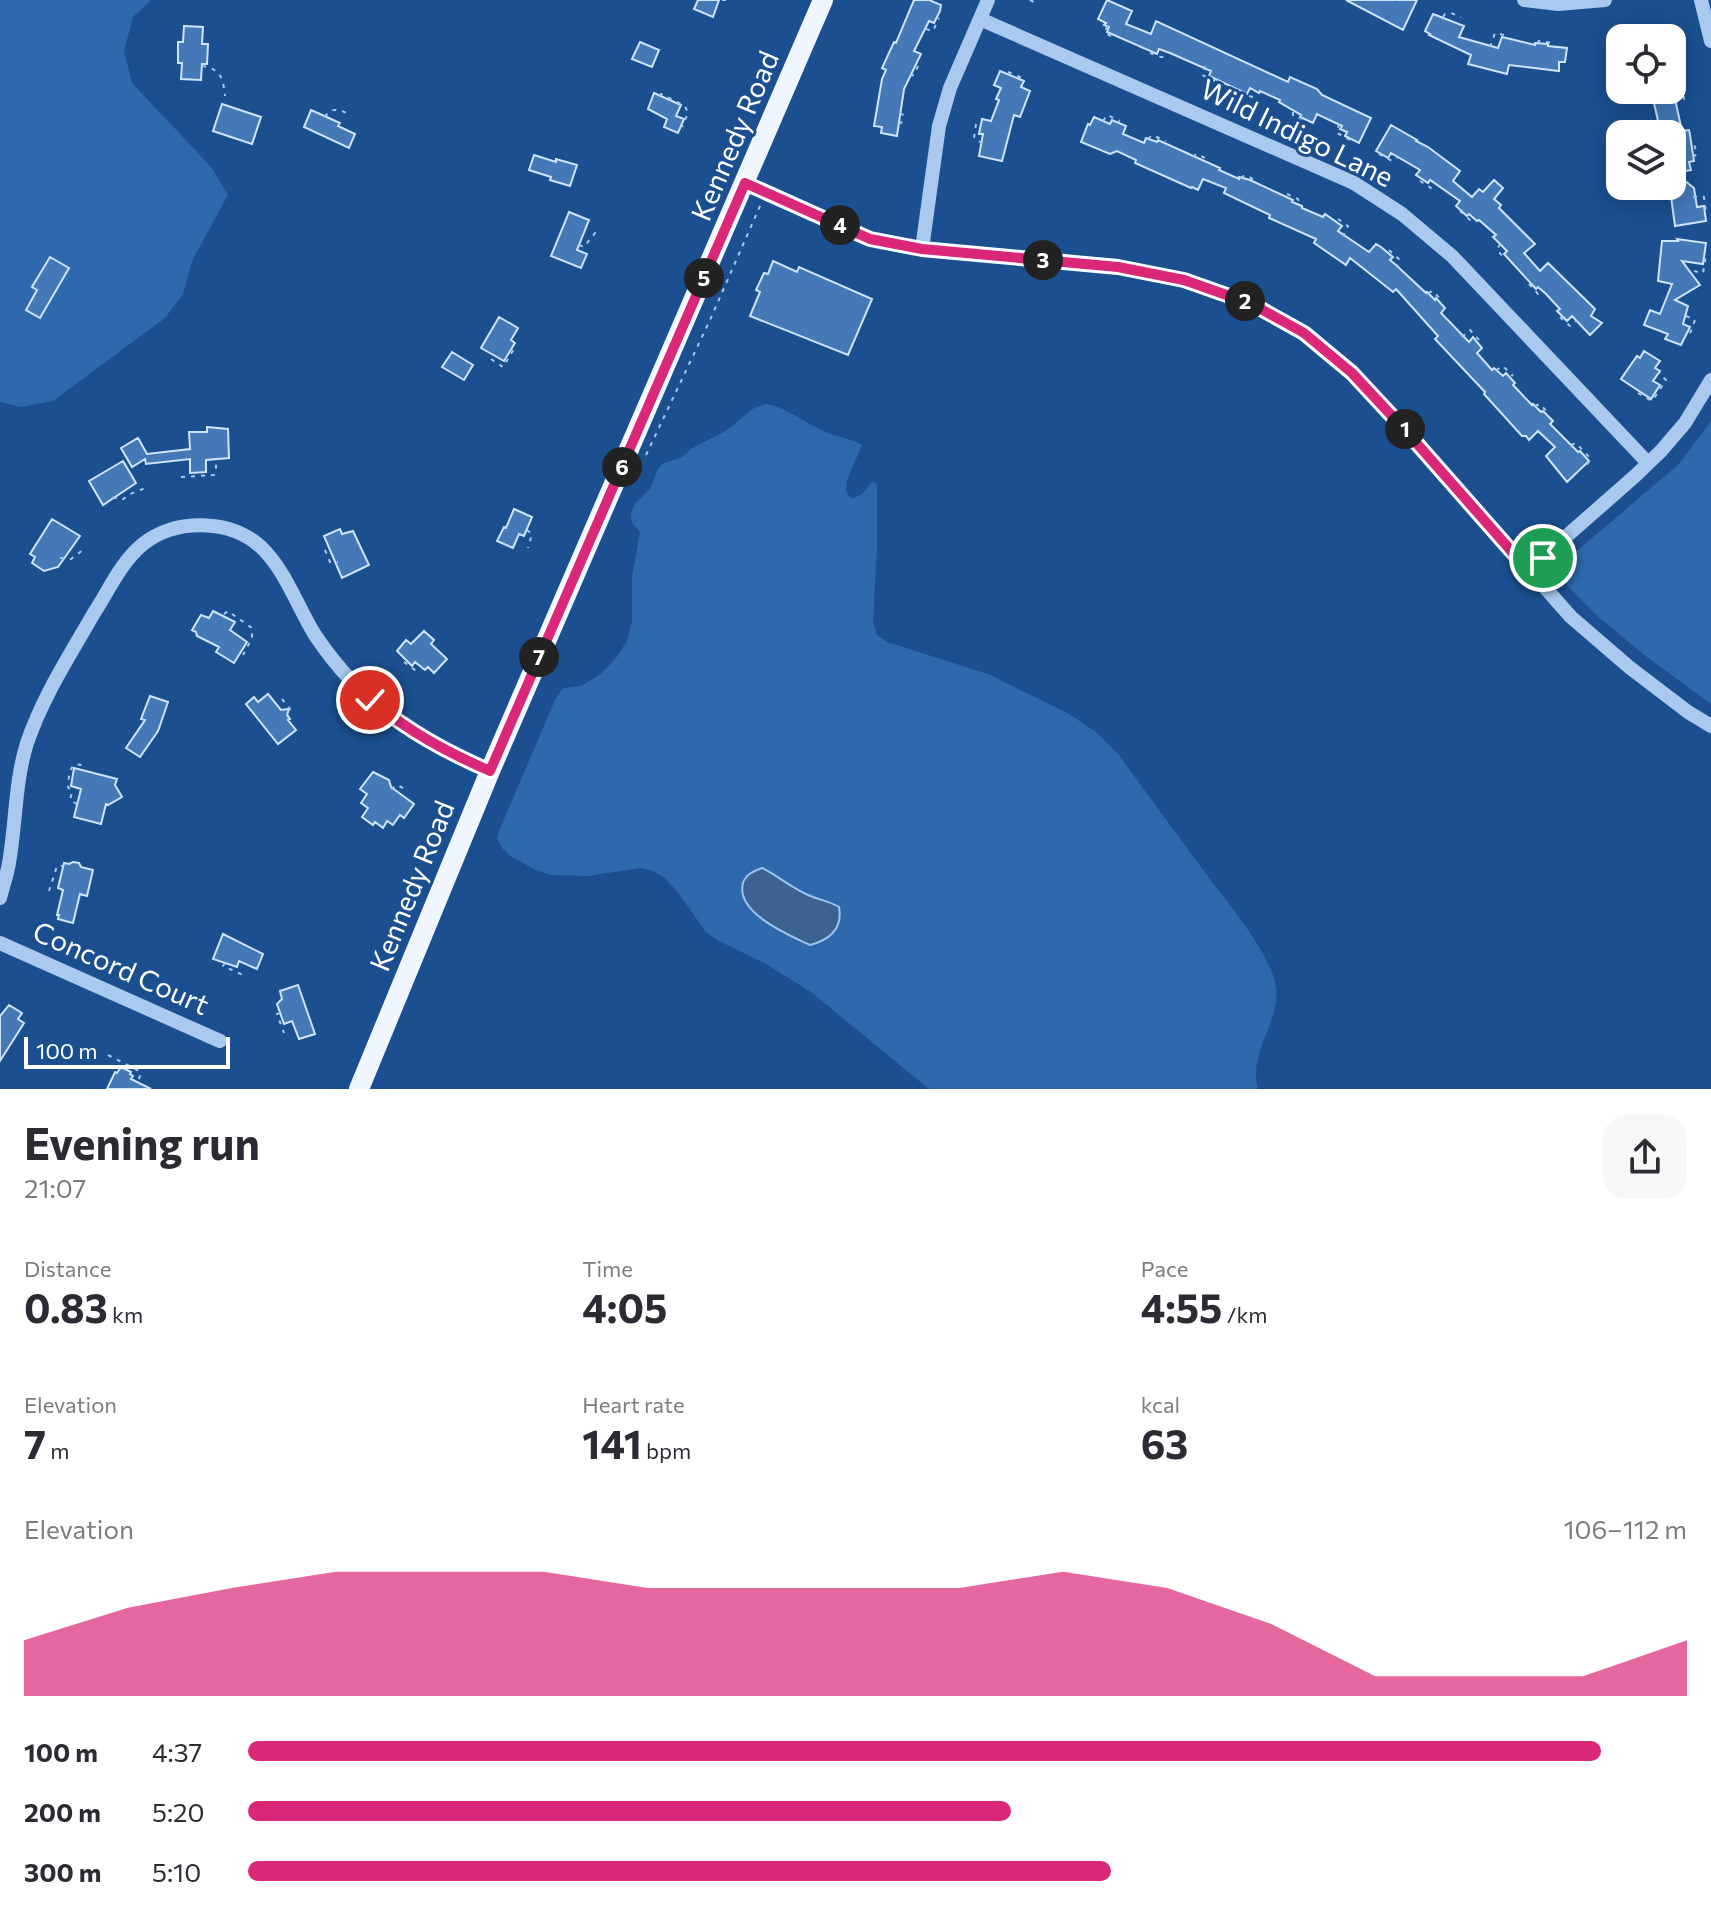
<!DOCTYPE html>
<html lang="en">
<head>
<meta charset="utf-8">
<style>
	body { margin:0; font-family:Commissioner,sans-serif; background:#f7f7f7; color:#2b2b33; height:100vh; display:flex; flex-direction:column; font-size:30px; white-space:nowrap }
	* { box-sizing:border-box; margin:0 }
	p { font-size:26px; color:#7c7c81 }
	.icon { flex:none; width:44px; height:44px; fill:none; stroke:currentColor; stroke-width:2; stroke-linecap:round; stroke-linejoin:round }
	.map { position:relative; height:1089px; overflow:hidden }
	.details { display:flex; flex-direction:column; background:#fff; flex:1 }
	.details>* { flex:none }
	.tools { position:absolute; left:1606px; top:24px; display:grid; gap:16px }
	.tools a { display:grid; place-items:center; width:80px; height:80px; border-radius:16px; background:#fff; box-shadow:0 4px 20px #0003; font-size:40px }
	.scale { position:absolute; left:24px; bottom:20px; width:206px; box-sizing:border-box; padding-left:8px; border:4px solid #fff; border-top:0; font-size:22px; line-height:28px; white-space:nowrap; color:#fff; -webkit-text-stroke:6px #1b4f8f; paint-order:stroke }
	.pin { position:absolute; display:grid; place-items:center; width:68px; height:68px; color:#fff; margin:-34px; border:4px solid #fff; border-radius:50%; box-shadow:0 2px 8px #0007 }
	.km { position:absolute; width:40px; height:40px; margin:-20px; border-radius:50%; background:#222; color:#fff; font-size:22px; line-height:40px; text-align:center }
	.round { display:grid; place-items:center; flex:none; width:84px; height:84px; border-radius:24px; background:#f7f7f7 }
	.summary { display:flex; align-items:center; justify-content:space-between; height:136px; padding:0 24px }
	h1 { font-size:44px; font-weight:700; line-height:60px }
	.stats { display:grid; grid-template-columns:repeat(3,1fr); gap:12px; height:136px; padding:8px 24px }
	.stats div { display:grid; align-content:center }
	.stats b { font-size:40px; font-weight:700 }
	.stats small { font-size:22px; font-weight:400 }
	.stats p { font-size:22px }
	.chart { height:224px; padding:16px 24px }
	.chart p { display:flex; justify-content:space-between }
	.chart svg { width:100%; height:144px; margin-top:8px; fill:#db2777; opacity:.7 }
	ul { padding:0 24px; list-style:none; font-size:26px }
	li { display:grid; grid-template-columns:128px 96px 1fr; align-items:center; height:60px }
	li i { height:20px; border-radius:10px; background:#db2777 }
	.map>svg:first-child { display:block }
</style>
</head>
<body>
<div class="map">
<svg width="1711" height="1089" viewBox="0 0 1711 1089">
	<rect width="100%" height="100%" fill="#1b4f8f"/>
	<path fill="#2e69ad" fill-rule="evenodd" d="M0 0H151L133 17 124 51 132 83 212 168 228 195 192 261 183 294 165 318 53 401 21 407 0 402Z
		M766 404C790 408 808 426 831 434 842 438 852 439 862 445L847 480 846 491 850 497 854 498 862 494 872 482 877 484V549L873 621 877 635 887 642 988 674 1069 714 1096 732 1118 754C1148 795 1179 837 1209 878 1229 904 1273 957 1276 988 1280 1024 1248 1051 1258 1089H929L811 992 766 964 717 940 706 932 679 894 665 878 653 871 641 868 588 876 551 875 536 870 510 856 502 848 497 838 499 831 555 700 563 688 581 686 602 673 616 658 627 641 632 621V577L640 532 632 523 631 512 635 504 650 489 657 471 662 464 682 457 691 449 727 430 754 408ZM769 871C782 879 795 889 809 895 819 900 829 901 839 908 835 925 836 934 819 942Z
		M1711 421V704L1647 657 1597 616 1553 571 1678 465Z"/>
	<path fill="#3c6290" stroke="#9cc4f0" stroke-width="2" d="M762 868C778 876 792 888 808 895 819 900 829 901 839 907 843 929 829 940 810 945 789 935 735 913 743 883 746 874 754 871 762 868Z"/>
	<path fill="#4478b7" stroke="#cfe3fa" stroke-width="2" d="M698 0H719L713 17 694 9Z
		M914 0H929L941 5 940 11 934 23 929 21 914 51 921 54 904 89 897 136 881 133 882 127 874 126 882 79 886 70 882 68 894 42 896 43Z
		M1107 0 1132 11 1126 24 1151 34 1156 21 1288 82 1290 77 1317 89 1322 95 1371 118 1359 143 1345 136 1347 132 1340 129 1342 126 1317 114 1313 123 1300 117 1301 115 1279 102 1280 100 1260 91 1259 93 1250 88 1247 94 1209 76 1211 71 1170 53 1159 49 1157 54 1107 32 1109 27 1104 25 1106 23 1098 19Z
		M1346 0H1417L1403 30Z
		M1433 14 1464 26 1459 37 1498 48 1502 37 1535 45V43L1548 44V46L1567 48 1565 62H1559V71L1509 65 1507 74 1468 64 1471 55 1429 35 1430 34 1425 31Z
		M184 26 203 27 202 44H208L207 64H202L201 80 181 79 182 63H178V42H183Z
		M640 42 659 50 652 67 632 59Z
		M1000 71 1024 81 1021 87 1030 91 1020 117 1014 115 1002 161 979 156 983 134H979L982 119 991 121 999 100 996 99 1001 88 994 85Z
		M1651 90H1673L1682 131 1689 130 1690 135 1694 161 1689 162 1691 170 1675 173 1694 188 1697 207 1704 206 1706 221 1675 226 1670 189 1672 188V134H1661Z
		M654 93 681 105 676 116 684 119 678 133 664 127 667 119 648 109Z
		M222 104 261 117 252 144 213 131Z
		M311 110 340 123 338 126 355 134 349 148 304 127Z
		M1094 117 1110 124 1112 120 1126 126 1123 134 1144 143 1146 138 1157 142 1158 140 1220 168 1219 170 1239 179V177L1250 180 1293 200 1292 202 1302 206V208L1323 217 1325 214 1342 226 1338 231 1369 252 1376 244 1381 247 1393 257 1390 260 1396 265 1426 293 1427 292 1435 300 1436 298 1445 308 1441 313 1469 342 1473 337 1482 348 1477 353 1492 370 1494 368 1503 376 1506 373 1515 383 1513 385 1532 405 1533 404 1541 412 1543 411 1553 421 1550 424 1578 452 1580 451 1589 461 1567 482 1546 456 1555 447 1538 431 1529 440 1526 436H1522L1484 394 1485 392 1435 339 1438 336 1396 289 1393 292 1350 258 1346 265 1314 243 1316 239 1269 218 1270 215 1224 193 1226 188 1203 179 1198 190 1192 187 1191 188 1135 163 1136 160 1117 151 1110 154 1081 142 1088 124 1090 125Z
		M1391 125 1417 140 1416 141 1428 147 1460 171 1453 181 1472 197 1479 189 1483 192 1494 180 1503 188 1494 199 1501 205 1499 208 1535 244 1524 253 1540 271 1548 263 1595 309 1591 316 1602 323 1590 335 1572 316 1567 321 1557 311 1560 309 1546 294 1538 287 1536 289 1504 254 1507 251 1493 237 1496 235 1479 220 1477 221 1469 214 1467 216 1456 206 1460 201 1430 180 1428 183 1416 175 1420 170 1391 153 1388 158 1376 151Z
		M534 155 556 162V159L577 165 570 186 550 180 551 177 529 170Z
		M569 212 589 220 577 250 587 254 581 268 551 256Z
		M1677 239 1706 243 1703 264 1682 261 1700 285 1675 300 1688 306 1683 324 1690 327 1681 345 1665 339 1668 334 1644 325 1650 310 1660 314 1672 284 1658 281 1662 241H1678Z
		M50 257 69 268 40 318 26 310 37 290 32 287Z
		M773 261 797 272 799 267 872 299 848 355 750 316 760 292 756 290 764 273 768 274Z
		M499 317 518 328 511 340 515 343 504 361 481 348Z
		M1644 351 1660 361 1655 368 1660 371 1653 381 1660 385 1651 399 1621 379 1637 356 1640 358Z
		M452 352 473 365 464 380 442 367Z
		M207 427 228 429 229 458 206 460V472L190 473V459L146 464 145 459 132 467 121 448 138 438 147 454 190 449 189 432H207Z
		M123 461 136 483 103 505 89 481Z
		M514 509 532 517 524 536 519 534 513 548 497 541 504 527 506 528Z
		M52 519 80 536 58 567 44 571 32 563 35 557 30 554Z
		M340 529 342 534 353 531 369 565 342 578 324 536Z
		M213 611 235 622 230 630 247 642 234 663 216 652 219 647 197 636 196 632 192 630 201 615 209 618Z
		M424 631 434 640 431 644 447 659 434 673 428 667 425 670 415 662 412 666 397 651 406 640 411 644Z
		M268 694 281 710 289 709 287 715 290 719 288 720 296 730 278 744 246 704 254 697 258 702Z
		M150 696 168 702 158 731 140 757 126 748 145 720 141 719Z
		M74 768 117 779 115 785 122 797 108 805 106 804 101 824 74 817 81 789 71 786Z
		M373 772 389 780 391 787 414 804 404 818 400 815 393 825 387 821 383 828 375 822 373 825 362 817 368 808 361 803 367 794 360 789Z
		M73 862 79 863 81 867 93 870 87 896 80 894 73 923 58 919 59 915H57L63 890 58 888 64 863 69 864Z
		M223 934 263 954 257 969 239 961 237 967 213 959Z
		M298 985 315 1034 299 1039 292 1021 284 1024 277 1004 282 999 280 991Z
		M9 1005 22 1013 18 1019 24 1023 0 1061V1016Z
		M121 1067 131 1072 130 1074 133 1076 131 1079 151 1089H107L115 1072 117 1073Z"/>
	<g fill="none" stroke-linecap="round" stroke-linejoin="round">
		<path stroke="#a9c9ee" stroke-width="2" stroke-dasharray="4 6" stroke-linecap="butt" d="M722 0H726
			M1030 0 1038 4
			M1397 1V0
			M1443 17 1445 14 1451 13 1461 17
			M1107 26 1105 33 1113 37
			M1657 27 1668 25 1671 38
			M926 29 933 31 939 18
			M1672 42 1673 49 1672 51
			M1537 43 1539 41 1554 43
			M1490 47 1495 33 1509 36
			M1150 53 1161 57H1165L1167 52
			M202 66C221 69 223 78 225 96
			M1205 66 1202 75 1215 81
			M1008 72 1020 77 1019 79
			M910 76 914 75 920 62
			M1240 92 1252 97 1257 92
			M660 96 661 94 685 106 688 113 682 127
			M1674 103 1684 99 1682 87
			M1293 112V117L1305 122
			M900 113 903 115 901 124
			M325 117C332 105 342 111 351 115
			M1103 121 1107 115 1120 121
			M976 124 974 138 982 143
			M1339 124 1337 133 1352 141
			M1148 139 1152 135 1166 141
			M1379 154 1392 161 1398 157
			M1193 157 1196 154 1210 160
			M1693 157 1697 154 1693 141
			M1241 178 1245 175 1255 180
			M1420 181 1431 188 1437 184
			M1287 194 1298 199 1299 204
			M1693 197 1701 196 1704 197 1706 213
			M1460 211 1470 220 1474 219
			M1338 219 1348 226 1343 236
			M1500 244 1497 250 1506 260
			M579 245 584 247 599 228
			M1389 250 1400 260 1397 266
			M1694 271 1703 273 1706 255
			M1529 284 1538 294 1543 292
			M1428 293 1433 291 1442 301
			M1686 316 1695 320 1689 336
			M1560 317 1570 326 1577 320
			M1462 337 1470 330 1480 341
			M491 359 503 367 514 349 513 346
			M1496 370 1503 366 1513 376
			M1638 393 1650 400H1653L1666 380 1658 373
			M1535 406 1540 404 1549 414
			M1571 445 1576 443 1591 459 1585 467
			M646 455 710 320 760 206
			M181 477 214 475 216 472V459
			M113 497 122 500 130 494 148 487
			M527 530 532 534 528 548
			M325 550 330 562H338
			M60 558 71 559 83 550
			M224 614 228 611 252 628V638L243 655
			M404 662 415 670 423 668
			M282 699 290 709 291 713 288 716
			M391 789 397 785 405 789
			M77 804 70 800 72 792 68 787C69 779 68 770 75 764L87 766
			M49 891 57 866H63
			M225 963 223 966 243 975
			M280 1013 277 1014 284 1033
			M108 1055 139 1071 141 1074 137 1083"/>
		<path stroke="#a9c9ee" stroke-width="14" d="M1524 0 1558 4 1605 0
			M1701 0 1711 41
			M980 19 1354 183 1402 214 1452 256 1648 463
			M745 183 870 239 922 249 1118 267 1184 280 1252 304 1304 333 1352 373 1405 430 1571 617 1629 667 1688 712 1711 726
			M922 249 939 126 950 88 988 0
			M1528 570 1635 476 1661 451 1685 423 1711 380
			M0 898C3 886 7 875 9 863 16 823 15 781 27 743 43 696 70 655 94 613 109 590 121 562 143 544 176 518 230 519 261 547 286 571 297 606 315 635 361 704 415 738 490 771
			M0 943 220 1041"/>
		<path stroke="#f0f6ff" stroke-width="20" d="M359 1089 490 771 823 0"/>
	</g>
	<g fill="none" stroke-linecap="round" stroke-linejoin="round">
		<g stroke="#fff" stroke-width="16">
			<path id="route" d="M370 700C409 731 444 751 490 771L745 183 870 239 922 249 1118 267 1184 280 1252 304 1304 333 1352 373 1405 430 1528 570 1543 558"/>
		</g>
		<use href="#route" stroke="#db2777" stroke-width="10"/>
	</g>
	<g text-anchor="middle" stroke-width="6" stroke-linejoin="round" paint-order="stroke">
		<g font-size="28" fill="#fff" stroke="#1b4f8f">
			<text transform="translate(1297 133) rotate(26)" y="10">Wild Indigo Lane</text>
			<text transform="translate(735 136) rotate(-67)" y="10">Kennedy Road</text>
			<text transform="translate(412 886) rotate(-68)" y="10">Kennedy Road</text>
			<text transform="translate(121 968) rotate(24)" y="10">Concord Court</text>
		</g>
	</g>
</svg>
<div class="tools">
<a><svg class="icon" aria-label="locate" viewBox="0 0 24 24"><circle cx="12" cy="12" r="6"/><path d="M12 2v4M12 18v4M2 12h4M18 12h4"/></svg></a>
<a><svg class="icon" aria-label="layers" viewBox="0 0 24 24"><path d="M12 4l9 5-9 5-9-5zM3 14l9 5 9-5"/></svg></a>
</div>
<div class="scale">100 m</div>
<div class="pin" style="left:1543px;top:558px;background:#1e9e55"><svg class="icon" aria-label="arrive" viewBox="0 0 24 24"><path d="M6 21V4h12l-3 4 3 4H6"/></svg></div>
<div class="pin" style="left:370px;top:700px;background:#d93025"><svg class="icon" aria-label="check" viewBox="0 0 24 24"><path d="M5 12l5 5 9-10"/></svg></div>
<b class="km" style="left:1405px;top:429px">1</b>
<b class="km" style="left:1245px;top:301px">2</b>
<b class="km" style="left:1043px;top:260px">3</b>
<b class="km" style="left:840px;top:225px">4</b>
<b class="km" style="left:704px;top:278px">5</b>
<b class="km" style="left:622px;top:467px">6</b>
<b class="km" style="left:539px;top:657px">7</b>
</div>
<section class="details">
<div class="summary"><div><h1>Evening run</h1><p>21:07</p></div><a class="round"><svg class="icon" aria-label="share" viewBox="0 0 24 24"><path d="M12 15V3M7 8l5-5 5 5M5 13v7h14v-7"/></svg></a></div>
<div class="stats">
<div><p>Distance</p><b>0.83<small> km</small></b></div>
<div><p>Time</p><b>4:05</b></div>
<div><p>Pace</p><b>4:55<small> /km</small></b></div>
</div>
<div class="stats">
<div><p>Elevation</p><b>7<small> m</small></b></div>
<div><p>Heart rate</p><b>141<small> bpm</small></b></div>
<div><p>kcal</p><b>63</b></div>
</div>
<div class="chart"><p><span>Elevation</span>106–112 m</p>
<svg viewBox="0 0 160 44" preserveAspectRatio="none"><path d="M0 44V27L10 17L20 11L30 6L40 6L50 6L60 11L70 11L80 11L90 11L100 6L110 11L120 22L130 38L140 38L150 38L160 27V44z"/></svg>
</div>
<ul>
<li><b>100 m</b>4:37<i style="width:94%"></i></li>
<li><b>200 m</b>5:20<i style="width:53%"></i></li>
<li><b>300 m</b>5:10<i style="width:60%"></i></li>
</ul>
</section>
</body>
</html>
